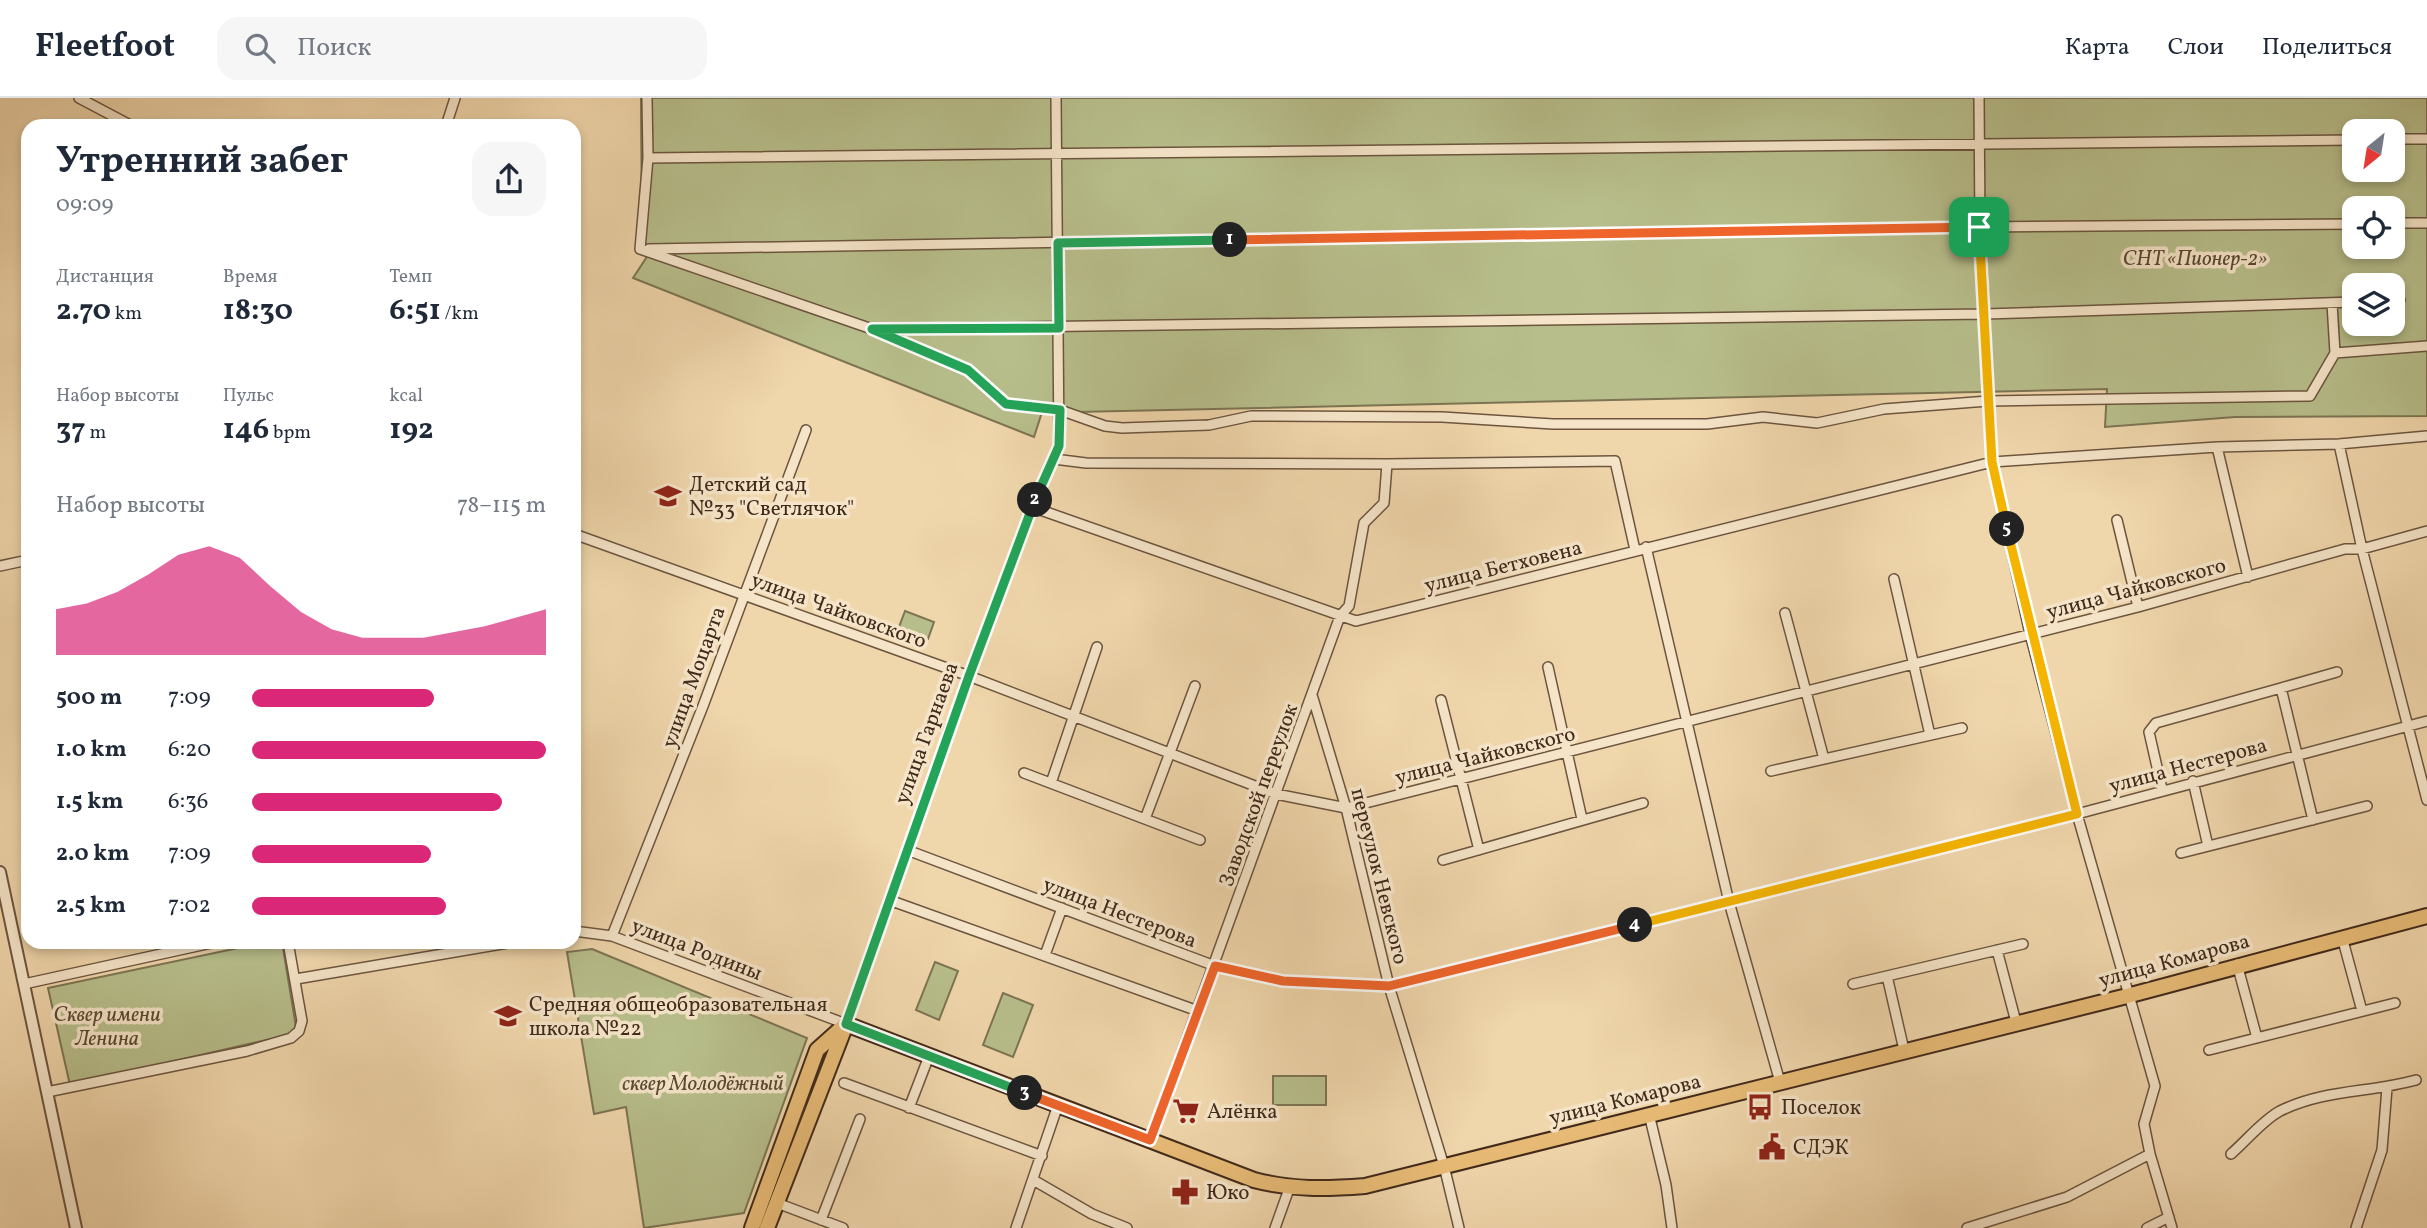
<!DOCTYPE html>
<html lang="ru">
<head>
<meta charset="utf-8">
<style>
	body { margin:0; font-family:Vollkorn,serif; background:#f6f6f7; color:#1f2937; height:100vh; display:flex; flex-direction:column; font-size:26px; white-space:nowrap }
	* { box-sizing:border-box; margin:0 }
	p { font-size:23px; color:#747a83 }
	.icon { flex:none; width:38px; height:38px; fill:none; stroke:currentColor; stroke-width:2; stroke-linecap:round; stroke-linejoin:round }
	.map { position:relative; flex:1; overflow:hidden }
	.drawer { position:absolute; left:21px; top:21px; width:560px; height:830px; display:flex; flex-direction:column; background:#fff; border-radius:21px; box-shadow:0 4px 10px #0003 }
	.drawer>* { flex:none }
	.needle { width:46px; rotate:210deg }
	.tools { position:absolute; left:2342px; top:21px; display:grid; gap:14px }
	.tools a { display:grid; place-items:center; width:63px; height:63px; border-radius:14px; background:#fff; box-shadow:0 4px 10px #0003; font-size:35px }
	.pin { position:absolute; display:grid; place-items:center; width:60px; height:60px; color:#fff; margin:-30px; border-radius:14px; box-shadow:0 4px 10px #0006 }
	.km { position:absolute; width:35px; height:35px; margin:-18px; border-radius:50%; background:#222; color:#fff; font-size:19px; line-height:35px; text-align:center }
	.round { display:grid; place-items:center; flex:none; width:74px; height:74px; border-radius:21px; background:#f6f6f7 }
	.summary { display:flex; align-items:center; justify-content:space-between; height:119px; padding:0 35px }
	h1 { font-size:38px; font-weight:700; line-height:52px }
	.figures { display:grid; grid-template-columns:repeat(3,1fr); gap:10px; height:119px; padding:7px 35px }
	.figures div { display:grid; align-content:center }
	.figures b { font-size:30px; font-weight:700 }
	.figures small { font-size:19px; font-weight:400 }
	.figures p { font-size:19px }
	.chart { height:196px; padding:14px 35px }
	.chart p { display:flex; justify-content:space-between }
	.chart svg { width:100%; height:126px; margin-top:7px; fill:#db2777; opacity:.7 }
	ul { padding:0 35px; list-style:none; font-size:23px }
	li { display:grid; grid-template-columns:112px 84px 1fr; align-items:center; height:52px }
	li i { height:18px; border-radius:9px; background:#db2777 }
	header { display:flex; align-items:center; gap:42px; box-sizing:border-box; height:98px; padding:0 35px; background:#fff; border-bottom:2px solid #e0e1e3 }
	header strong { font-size:33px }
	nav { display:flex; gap:38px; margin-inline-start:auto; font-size:24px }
	.search { width:490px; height:63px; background:#f6f6f7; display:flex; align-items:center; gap:18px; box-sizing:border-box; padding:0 24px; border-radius:21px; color:#747a83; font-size:26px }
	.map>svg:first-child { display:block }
</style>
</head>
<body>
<header>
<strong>Fleetfoot</strong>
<div class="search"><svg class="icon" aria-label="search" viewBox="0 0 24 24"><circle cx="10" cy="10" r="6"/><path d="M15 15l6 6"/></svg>Поиск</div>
<nav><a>Карта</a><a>Слои</a><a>Поделиться</a></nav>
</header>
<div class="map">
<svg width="2427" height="1130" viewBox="0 0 2427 1130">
	<rect width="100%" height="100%" fill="#f0d6ab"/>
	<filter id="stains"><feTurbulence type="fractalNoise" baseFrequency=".00286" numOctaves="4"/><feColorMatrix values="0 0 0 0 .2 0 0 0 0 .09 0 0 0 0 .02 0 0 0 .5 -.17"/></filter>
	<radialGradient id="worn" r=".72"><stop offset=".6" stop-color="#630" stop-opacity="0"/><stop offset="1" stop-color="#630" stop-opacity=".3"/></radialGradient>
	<path fill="#b7be8b" stroke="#7c7453" stroke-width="2" fill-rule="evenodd" d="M641 0H2427V318L2235 319 2105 329 2107 291 1076 314 1044 308 1034 339 633 180 648 157 642 140ZM2354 33H2392V72H2354ZM2354 110H2392V149H2354ZM2354 187H2392V226H2354Z
		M905 513 934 524 928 541 899 529Z
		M267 844H282L297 935 70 987 48 890Z
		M592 851 807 940 744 1115 644 1130 626 1009 594 1016 567 854Z
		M935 864 958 873 939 922 916 912Z
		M1003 895 1033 907 1013 959 983 947Z
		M1273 978H1326V1007H1273Z"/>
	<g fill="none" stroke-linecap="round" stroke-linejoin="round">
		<g stroke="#6c553f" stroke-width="12">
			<path id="minor" d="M79 0 132 28
				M1979 0 1980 129 1992 364 2030 536 2077 716 2155 988 2144 1026 2150 1056 2172 1130
				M446 28 455 0
				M2392 41H2427
				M648 60 2354 42
				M2392 125H2427
				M640 151 872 231 1985 216 2354 204
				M640 151 648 60 647 0
				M649 151 1980 129 2354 126
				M2392 202H2400
				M2332 205 2335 255
				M876 232 968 272 1006 306 1060 312 1105 328 1122 330 1209 327 1251 318 1442 319 1553 326H1707L1763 319 1817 325 1884 311 1988 303 2310 298 2335 255 2427 248
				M2339 346 2362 451 2427 702
				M2217 349 2248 479
				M1054 361 1086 365 1387 366 1615 363 1635 452
				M1032 409 1356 523 1992 364 2217 349 2339 346 2427 338
				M2117 422 2138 509
				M574 436 969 578 1276 696 1346 710 2138 509 2345 451H2362L2427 433
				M1646 449 1729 804 1780 984
				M0 468 28 462
				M1894 481 1930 637
				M1785 515 1824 661
				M1548 569 1582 721
				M2281 590 2337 574
				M1312 597 1346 710 1389 888 1444 1068 1459 1130
				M1441 602 1479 752
				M1771 673 1962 630
				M1024 675 1200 742
				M2193 683 2208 748
				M1051 685 1097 549
				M2162 691 2149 634 2156 625 2281 590 2313 722
				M1145 721 1195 588
				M907 752 1215 868 1283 883 1389 888 2077 716 2427 623
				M2181 755 2367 708
				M1443 762 1643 705
				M889 802 1198 913
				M574 833 612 838 846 926 969 578 1032 409 1059 348 1056 0
				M612 838 703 608 806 332
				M2342 839 2362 913
				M1997 852 2016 924
				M1045 857 1062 810
				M2237 866 2257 940
				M1887 878 1904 952
				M296 881 514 844
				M24 886 216 844
				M1853 886 2023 846
				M2209 952 2395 905
				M844 985 1042 1058
				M47 994 247 953 291 940 299 933 302 923 288 844
				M909 1010 929 958
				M1649 1016 1666 1087 1672 1130
				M1150 1042 1340 518 1349 508 1364 425 1384 405 1387 366
				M2231 1056C2246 1043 2263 1022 2280 1013 2325 991 2369 995 2416 982
				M1035 1083 1092 1116 1127 1130
				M777 1105 843 1130
				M821 1122 860 1021
				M1016 1130 1058 1007
				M1275 1130 1289 1091
				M1967 1130 2067 1099 2150 1056
				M2147 1130 2169 1119
				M2356 1130 2382 1052 2387 990"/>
		</g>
		<g stroke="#6c553f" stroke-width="14">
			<path id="tertiary" d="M0 774 76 1130"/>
		</g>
		<g stroke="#402a1b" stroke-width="18">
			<path id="primary" d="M846 926 1254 1082C1292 1092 1326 1091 1365 1088L2127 898 2427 818
				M752 1130 817 952 846 926
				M767 1130 845 929"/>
		</g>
		<use href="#minor" stroke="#f5e4c8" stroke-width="9"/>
		<use href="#tertiary" stroke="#f5e4c8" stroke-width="10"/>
		<use href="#primary" stroke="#e8bb76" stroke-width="14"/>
	</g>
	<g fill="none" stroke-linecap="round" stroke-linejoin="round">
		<g stroke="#fff" stroke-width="14">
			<path id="split-1" d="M1230 142 1979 129"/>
		</g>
		<g stroke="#fff" stroke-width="14">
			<path id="split-2" d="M1035 402 1059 348 1060 312 1006 306 968 272 872 231 1059 230 1058 145 1230 142"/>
		</g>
		<g stroke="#fff" stroke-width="14">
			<path id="split-3" d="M1025 995 846 926 969 578 1035 402"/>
		</g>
		<g stroke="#fff" stroke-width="14">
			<path id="split-4" d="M1025 995 1150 1042 1215 868 1283 883 1389 888 1635 827"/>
		</g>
		<g stroke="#fff" stroke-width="14">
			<path id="split-5" d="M1635 827 2077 716 2007 431"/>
		</g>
		<g stroke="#fff" stroke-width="14">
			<path id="split-6" d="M1979 129 1992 364 2007 431"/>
		</g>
		<use href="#split-1" stroke="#f0652b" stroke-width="9"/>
		<use href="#split-2" stroke="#22a559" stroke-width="9"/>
		<use href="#split-3" stroke="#22a559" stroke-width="9"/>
		<use href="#split-4" stroke="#f0652b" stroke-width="9"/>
		<use href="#split-5" stroke="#f5b400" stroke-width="9"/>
		<use href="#split-6" stroke="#f5b400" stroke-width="9"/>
	</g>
	<defs>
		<g id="school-bare" transform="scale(2.1)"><path d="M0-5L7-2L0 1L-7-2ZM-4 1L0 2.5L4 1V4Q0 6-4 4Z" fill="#8f2418" stroke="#f5e4c8" stroke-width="2.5" paint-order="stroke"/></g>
		<g id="bus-bare" transform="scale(2.1)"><path d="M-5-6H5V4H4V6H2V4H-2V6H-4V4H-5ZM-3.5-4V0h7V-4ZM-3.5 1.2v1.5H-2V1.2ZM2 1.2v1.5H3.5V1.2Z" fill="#8f2418" stroke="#f5e4c8" stroke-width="2.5" paint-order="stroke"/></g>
		<g id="supermarket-bare" transform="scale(2.1)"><path d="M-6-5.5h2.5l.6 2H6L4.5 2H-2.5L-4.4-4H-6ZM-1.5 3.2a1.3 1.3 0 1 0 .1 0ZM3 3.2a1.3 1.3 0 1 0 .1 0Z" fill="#8f2418" stroke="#f5e4c8" stroke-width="2.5" paint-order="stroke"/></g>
		<g id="civic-bare" transform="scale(2.1)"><path d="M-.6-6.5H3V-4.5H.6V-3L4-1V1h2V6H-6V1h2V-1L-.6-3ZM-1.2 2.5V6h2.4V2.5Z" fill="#8f2418" stroke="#f5e4c8" stroke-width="2.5" paint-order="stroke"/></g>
		<g id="pharmacy-bare" transform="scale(2.1)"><path d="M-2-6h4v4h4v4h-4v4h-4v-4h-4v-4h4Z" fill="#8f2418" stroke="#f5e4c8" stroke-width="2.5" paint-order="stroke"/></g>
	</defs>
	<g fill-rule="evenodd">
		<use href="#school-bare" x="668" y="398"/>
		<use href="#school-bare" x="508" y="918"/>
		<use href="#bus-bare" x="1760" y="1009"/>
		<use href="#supermarket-bare" x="1186" y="1013"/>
		<use href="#civic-bare" x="1772" y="1049"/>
		<use href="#pharmacy-bare" x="1185" y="1094"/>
	</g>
	<g text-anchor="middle" stroke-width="7" stroke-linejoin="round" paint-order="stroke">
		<g font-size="21" font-style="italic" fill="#584831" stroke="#f5e4c8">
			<text x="2195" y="167">СНТ «Пионер-2»</text>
			<text x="107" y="923">Сквер имени<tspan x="107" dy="24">Ленина</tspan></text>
			<text x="703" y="992">сквер Молодёжный</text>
		</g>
		<g font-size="21" fill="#402a1b" stroke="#f5e4c8" text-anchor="start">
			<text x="689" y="393">Детский сад<tspan x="689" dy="24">№33 "Светлячок"</tspan></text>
			<text x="529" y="913">Средняя общеобразовательная<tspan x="529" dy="24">школа №22</tspan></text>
			<text x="1781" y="1016">Поселок</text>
			<text x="1207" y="1020">Алёнка</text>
			<text x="1793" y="1056">СДЭК</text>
			<text x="1206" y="1101">Юко</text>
		</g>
		<g font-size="21" fill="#402a1b" stroke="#f5e4c8">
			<text transform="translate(1503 468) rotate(-14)" y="7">улица Бетховена</text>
			<text transform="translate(2136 490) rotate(-15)" y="7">улица Чайковского</text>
			<text transform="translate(839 512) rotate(20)" y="7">улица Чайковского</text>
			<text transform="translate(693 579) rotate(-70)" y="7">улица Моцарта</text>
			<text transform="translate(926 635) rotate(-70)" y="7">улица Гарнаева</text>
			<text transform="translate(1485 657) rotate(-14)" y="7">улица Чайковского</text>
			<text transform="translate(2188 667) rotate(-15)" y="7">улица Нестерова</text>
			<text transform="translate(1258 697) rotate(-70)" y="7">Заводской переулок</text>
			<text transform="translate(1380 778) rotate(76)" y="7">переулок Невского</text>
			<text transform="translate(1120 814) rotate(21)" y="7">улица Нестерова</text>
			<text transform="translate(697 851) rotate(21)" y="7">улица Родины</text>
			<text transform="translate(2174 862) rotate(-15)" y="7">улица Комарова</text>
			<text transform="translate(1625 1001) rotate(-14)" y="7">улица Комарова</text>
		</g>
	</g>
	<rect width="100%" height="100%" filter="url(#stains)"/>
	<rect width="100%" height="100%" fill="url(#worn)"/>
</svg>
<div class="tools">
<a><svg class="needle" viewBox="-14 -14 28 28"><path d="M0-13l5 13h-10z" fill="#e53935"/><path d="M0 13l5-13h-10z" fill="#747a83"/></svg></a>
<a><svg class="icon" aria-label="locate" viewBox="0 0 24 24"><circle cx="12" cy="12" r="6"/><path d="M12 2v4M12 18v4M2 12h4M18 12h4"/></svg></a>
<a><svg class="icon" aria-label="layers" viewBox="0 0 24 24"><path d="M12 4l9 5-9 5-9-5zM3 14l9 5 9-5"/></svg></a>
</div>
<div class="pin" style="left:1979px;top:129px;background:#1e9e55"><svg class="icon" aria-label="arrive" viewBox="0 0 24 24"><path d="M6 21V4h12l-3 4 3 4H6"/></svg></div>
<b class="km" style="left:1230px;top:142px">1</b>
<b class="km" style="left:1035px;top:402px">2</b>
<b class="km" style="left:1025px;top:995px">3</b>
<b class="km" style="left:1635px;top:827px">4</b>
<b class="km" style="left:2007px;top:431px">5</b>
<section class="drawer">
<div class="summary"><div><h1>Утренний забег</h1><p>09:09</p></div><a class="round"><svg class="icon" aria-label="share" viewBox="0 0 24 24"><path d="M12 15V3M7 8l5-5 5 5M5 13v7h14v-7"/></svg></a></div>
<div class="figures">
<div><p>Дистанция</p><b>2.70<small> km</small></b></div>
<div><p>Время</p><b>18:30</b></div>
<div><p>Темп</p><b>6:51<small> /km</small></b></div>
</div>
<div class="figures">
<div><p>Набор высоты</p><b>37<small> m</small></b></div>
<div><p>Пульс</p><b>146<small> bpm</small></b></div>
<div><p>kcal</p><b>192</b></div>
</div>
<div class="chart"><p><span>Набор высоты</span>78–115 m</p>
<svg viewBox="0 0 160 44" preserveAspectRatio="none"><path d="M0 44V28L10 26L20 22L30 16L40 9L50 6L60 10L70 20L80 29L90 35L100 38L110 38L120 38L130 36L140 34L150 31L160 28V44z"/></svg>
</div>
<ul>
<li><b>500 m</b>7:09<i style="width:62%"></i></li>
<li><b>1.0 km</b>6:20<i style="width:100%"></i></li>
<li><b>1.5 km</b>6:36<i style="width:85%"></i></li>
<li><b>2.0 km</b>7:09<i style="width:61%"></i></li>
<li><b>2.5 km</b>7:02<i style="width:66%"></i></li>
</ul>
</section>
</div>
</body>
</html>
